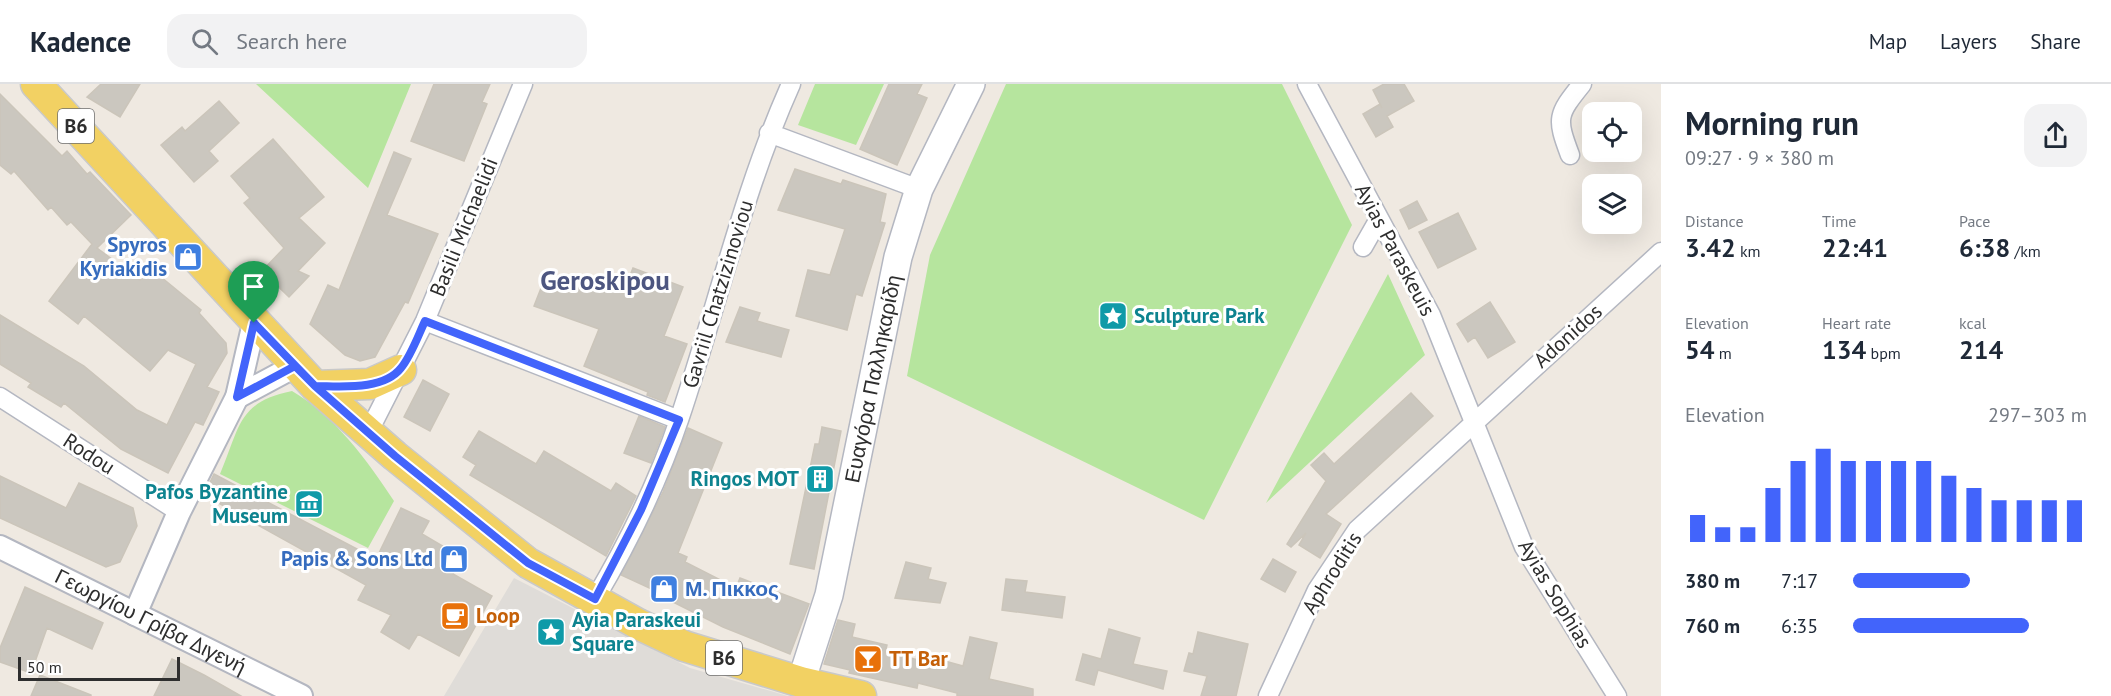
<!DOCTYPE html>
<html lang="en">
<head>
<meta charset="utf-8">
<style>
	body { margin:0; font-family:"PT Sans",sans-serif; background:#f2f2f3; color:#1f2937; height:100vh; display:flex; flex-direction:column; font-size:22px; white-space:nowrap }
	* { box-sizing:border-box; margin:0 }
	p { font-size:20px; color:#747a83 }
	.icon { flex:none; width:33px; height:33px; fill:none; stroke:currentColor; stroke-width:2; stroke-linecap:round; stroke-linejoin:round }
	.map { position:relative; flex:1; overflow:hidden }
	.side { display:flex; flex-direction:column; background:#fff; width:450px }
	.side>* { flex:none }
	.fabs { position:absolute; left:1582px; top:18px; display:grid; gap:12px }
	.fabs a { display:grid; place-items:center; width:60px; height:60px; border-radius:12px; background:#fff; box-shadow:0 6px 24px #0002; font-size:30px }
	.scale { position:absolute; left:18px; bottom:15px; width:162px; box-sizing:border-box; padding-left:6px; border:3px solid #2e2e2e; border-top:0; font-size:16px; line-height:21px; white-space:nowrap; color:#2e2e2e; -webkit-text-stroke:4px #fff; paint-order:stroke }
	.pin { position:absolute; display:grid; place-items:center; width:51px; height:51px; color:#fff; margin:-62px -26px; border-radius:50% 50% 50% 0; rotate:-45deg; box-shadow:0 0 6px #0007 }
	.pin .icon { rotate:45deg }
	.round { display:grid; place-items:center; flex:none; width:63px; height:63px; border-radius:18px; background:#f2f2f3 }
	.summary { display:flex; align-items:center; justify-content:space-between; height:102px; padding:0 24px }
	h1 { font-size:33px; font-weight:800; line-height:45px }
	.stats { display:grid; grid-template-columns:repeat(3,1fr); gap:9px; height:102px; padding:6px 24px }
	.stats div { display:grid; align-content:center }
	.stats b { font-size:26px; font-weight:800 }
	.stats small { font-size:16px; font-weight:400 }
	.stats p { font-size:16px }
	.chart { height:168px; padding:12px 24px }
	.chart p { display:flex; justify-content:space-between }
	.chart svg { width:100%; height:108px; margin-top:6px; stroke:#4264fb; stroke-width:6 }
	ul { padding:0 24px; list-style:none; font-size:20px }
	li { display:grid; grid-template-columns:96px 72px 1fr; align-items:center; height:45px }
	li i { height:15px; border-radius:8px; background:#4264fb }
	header { display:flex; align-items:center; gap:36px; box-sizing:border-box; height:84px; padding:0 30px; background:#fff; border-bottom:2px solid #e0e1e3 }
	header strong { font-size:28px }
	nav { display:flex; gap:33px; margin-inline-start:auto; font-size:21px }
	.search { width:420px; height:54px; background:#f2f2f3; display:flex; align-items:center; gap:15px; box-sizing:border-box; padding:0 21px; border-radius:18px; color:#747a83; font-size:22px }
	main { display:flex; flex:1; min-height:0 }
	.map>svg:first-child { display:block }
</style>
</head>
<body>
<header>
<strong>Kadence</strong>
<div class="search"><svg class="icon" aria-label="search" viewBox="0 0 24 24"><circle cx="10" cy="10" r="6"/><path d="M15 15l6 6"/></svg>Search here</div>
<nav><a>Map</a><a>Layers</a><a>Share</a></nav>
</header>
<main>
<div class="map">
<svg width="1661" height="612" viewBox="0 0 1661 612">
	<rect width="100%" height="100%" fill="#efe9e1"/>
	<path fill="#b6e59e" d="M256 0H411L368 104Z
		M815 0H884L856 61 798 41Z
		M1006 0H1282L1352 141 1204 436 907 292 930 171Z
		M1388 190 1425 271 1266 419Z
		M292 307C335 332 367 376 394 417L368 464 220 390C240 344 237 318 292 307Z"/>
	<path fill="#dfdcd8" d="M514 494 690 584 788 612H444Z"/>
	<path fill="#cbc7bf" stroke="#cbc5ba" stroke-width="1.5" d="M101 0H140L120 33 87 13Z
		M434 0H490L482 18 487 20 464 77 411 57Z
		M889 0H922L917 10 927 14 897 81 860 65Z
		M1384 0H1404L1414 17 1387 32 1393 43 1376 53 1363 30 1380 20 1382 24 1373 6Z
		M0 10 62 72 67 67 87 90 90 88 131 131 97 164 140 196 150 184 201 226 199 229 226 259 227 269 207 303 219 308 203 341 195 338 168 389 121 365 64 319 61 323 28 303 31 299 0 280V231L84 282 137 326 167 341 196 280 168 266 150 287 84 232 78 240 49 217 92 160 71 138 67 141 51 123 48 126 14 87 11 90 0 81Z
		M219 17 239 39 209 67 218 77 194 98 161 61 182 43 185 47Z
		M273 55 324 113 299 134 325 159 298 187 309 192 289 213 262 187 284 164 244 119 250 114 231 92Z
		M394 68 411 75 387 131 438 150 408 219 405 218 375 273 360 277 345 271 310 240 328 201 339 206Z
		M795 85 841 100 843 96 886 110 880 138 885 139 862 212 856 210 847 246 796 232 808 186 830 191 845 145 778 126Z
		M1417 117 1427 136 1409 145 1400 126Z
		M1458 129 1476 165 1438 184 1419 148Z
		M633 184 683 203 664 252 687 260 665 318 647 311 648 308 584 282 599 245 534 222 545 194 563 200 566 191 623 209Z
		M1490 218 1515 258 1488 274 1475 253 1468 258 1457 240Z
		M740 223 760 229 757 237 789 246 781 273 726 258Z
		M423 296 449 310 430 347 404 333Z
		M1411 309 1433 332 1326 430 1341 440 1320 474 1299 461 1306 449 1291 463 1287 460 1326 397 1311 381 1324 369 1334 380Z
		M639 332 665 343 651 379 624 369Z
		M822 343 841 347 814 485 790 480 815 360H819Z
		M688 344 722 359 678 469 687 473 685 478 736 504 740 494 809 520 790 570 723 543 667 515 669 513 621 491 663 408Z
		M479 347 536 380 544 367 611 407 616 399 636 412 606 472 470 391 476 381 463 373Z
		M214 390 376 475 401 424 429 437 422 450 463 474 453 490 492 512 459 572 418 550 409 565 381 548 391 531 358 516 366 501 204 411Z
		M0 392 66 424 79 399 133 424 137 442 120 478 106 483 0 434Z
		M1273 475 1296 488 1285 508 1261 495Z
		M906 478 931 484 928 495 946 499 940 519 895 514Z
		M1006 495 1027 497 1025 508 1065 513 1062 534 1002 526Z
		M25 503 103 539 92 565 47 544 31 589 0 578V564Z
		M838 536 855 540 852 553 887 561 885 569 929 578 930 573 963 582 970 553 997 559 989 595 1033 605V612H957V609L918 599 917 604 849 589 850 586 824 580Z
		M1109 545 1140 554 1133 580 1167 587 1163 605 1098 586 1094 601 1076 596 1083 570 1101 575Z
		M1198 548 1248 560 1236 612H1201L1207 592 1184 587 1189 569 1193 570Z
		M172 575 204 591 241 612H154Z
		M40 591 91 611V612H31Z"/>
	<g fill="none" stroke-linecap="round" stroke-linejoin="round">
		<g stroke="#b4b7c1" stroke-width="21">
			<path id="minor" d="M1307 0 1431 231 1524 463 1617 612
				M769 49 919 105
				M1570 71C1556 34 1557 31 1582 0
				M1363 163 1379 135
				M425 237 679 336
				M0 313 179 428
				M368 349 425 237 523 0
				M595 515C628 459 659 396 680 333 717 223 743 107 791 0
				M1268 612 1317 506 1357 446 1661 168"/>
		</g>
		<g stroke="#b4b7c1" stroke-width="26">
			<g id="tertiary">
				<path d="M237 313 295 282"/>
				<path id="s1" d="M0 463 301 612"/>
				<path d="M135 530 179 428 237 313 254 239"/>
			</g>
		</g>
		<g stroke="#b4b7c1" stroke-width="30">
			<g id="secondary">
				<path id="s2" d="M801 598 829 511 898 173 919 105 971 0"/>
			</g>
		</g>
		<g stroke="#c9c9c9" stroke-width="33">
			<path id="primary" d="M36 0 315 302 395 372 528 479 638 540 684 562 801 598 861 612
				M315 302 370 300 401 286"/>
		</g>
		<use href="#minor" stroke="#fff" stroke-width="18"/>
		<use href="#tertiary" stroke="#fff" stroke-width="22"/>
		<use href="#secondary" stroke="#fff" stroke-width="27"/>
		<use href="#primary" stroke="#f2d163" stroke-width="30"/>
	</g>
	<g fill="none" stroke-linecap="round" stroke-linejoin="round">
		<g stroke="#fff" stroke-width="12">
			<path id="route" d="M254 239 315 302 395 372 528 479 595 515 641 426 679 336 425 237C418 252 411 272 401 284 383 307 340 302 315 302L295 282 237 313 254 239"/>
		</g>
		<use href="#route" stroke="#4264fb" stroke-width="8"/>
	</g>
	<defs>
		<g id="shop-square" transform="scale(1.5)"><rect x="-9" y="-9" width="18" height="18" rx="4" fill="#3f7fe0" stroke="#fff"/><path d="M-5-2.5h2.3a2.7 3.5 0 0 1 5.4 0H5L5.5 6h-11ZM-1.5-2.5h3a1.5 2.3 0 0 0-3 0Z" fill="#fff"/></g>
		<g id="sight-square" transform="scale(1.5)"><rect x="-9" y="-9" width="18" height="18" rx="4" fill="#0f9aa8" stroke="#fff"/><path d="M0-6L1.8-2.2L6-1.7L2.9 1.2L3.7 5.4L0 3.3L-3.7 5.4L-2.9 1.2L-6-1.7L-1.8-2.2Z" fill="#fff"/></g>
		<g id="building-square" transform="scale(1.5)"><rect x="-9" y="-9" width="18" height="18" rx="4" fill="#0f9aa8" stroke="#fff"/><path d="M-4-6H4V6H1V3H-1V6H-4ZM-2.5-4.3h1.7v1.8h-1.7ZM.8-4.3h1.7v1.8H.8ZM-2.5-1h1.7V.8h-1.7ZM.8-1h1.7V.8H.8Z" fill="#fff"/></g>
		<g id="museum-square" transform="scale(1.5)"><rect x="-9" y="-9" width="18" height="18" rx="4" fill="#0f9aa8" stroke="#fff"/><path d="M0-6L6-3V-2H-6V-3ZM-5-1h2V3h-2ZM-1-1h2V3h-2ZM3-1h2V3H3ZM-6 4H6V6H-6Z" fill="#fff"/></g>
		<g id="cafe-square" transform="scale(1.5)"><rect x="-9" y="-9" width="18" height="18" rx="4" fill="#e8710a" stroke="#fff"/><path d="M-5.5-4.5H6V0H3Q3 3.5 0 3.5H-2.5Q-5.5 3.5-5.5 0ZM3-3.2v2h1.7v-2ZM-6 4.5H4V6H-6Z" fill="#fff"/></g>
		<g id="bar-square" transform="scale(1.5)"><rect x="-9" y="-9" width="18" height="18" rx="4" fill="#e8710a" stroke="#fff"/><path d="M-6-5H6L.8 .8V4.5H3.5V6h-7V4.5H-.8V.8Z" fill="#fff"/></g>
	</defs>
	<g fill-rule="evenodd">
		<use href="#shop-square" x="188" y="173"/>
		<use href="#sight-square" x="1113" y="232"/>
		<use href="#building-square" x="820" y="395"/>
		<use href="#museum-square" x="309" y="420"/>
		<use href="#shop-square" x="454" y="475"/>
		<use href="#shop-square" x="664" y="505"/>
		<use href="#cafe-square" x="455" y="532"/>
		<use href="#sight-square" x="551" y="548"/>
		<use href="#bar-square" x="868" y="575"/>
	</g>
	<g text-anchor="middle" stroke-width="6" stroke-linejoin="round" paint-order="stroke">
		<g fill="#fff" stroke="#6d6d6d" stroke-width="1.5">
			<rect x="58" y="25" width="36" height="34" rx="4.5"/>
			<rect x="706" y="557" width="36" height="34" rx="4.5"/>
		</g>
		<g font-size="20" font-weight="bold" fill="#2e2e2e">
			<text x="76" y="49">B6</text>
			<text x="724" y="581">B6</text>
		</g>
		<g font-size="21" fill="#2e2e2e" stroke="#fff">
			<text transform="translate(464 143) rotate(-68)" y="7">Basili Michaelidi</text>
			<text transform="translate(1395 166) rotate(62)" y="7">Ayias Paraskeuis</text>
			<text transform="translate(718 210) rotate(-73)" y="7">Gavriil Chatzizinoviou</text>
			<text transform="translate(1568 252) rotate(-42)" y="7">Adonidos</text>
			<text dy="7" stroke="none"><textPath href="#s2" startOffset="312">Ευαγόρα Παλληκαρίδη</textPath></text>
			<text transform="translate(89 370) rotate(33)" y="7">Rodou</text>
			<text transform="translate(1332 489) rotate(-58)" y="7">Aphroditis</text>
			<text transform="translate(1555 510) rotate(59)" y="7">Ayias Sophias</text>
			<text dy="7" stroke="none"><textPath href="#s1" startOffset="168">Γεωργίου Γρίβα Διγενή</textPath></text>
		</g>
		<g font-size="21" font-weight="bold" fill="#366cbe" stroke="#fff" text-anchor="end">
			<text x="167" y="168">Spyros<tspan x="167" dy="24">Kyriakidis</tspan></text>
			<text x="433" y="482">Papis &amp; Sons Ltd</text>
			<text x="685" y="512" text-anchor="start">Μ. Πικκος</text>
		</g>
		<g font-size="21" font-weight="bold" fill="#0d838f" stroke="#fff" text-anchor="start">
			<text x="1134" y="239">Sculpture Park</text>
			<text x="799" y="402" text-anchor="end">Ringos MOT</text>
			<text x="288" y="415" text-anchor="end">Pafos Byzantine<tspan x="288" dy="24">Museum</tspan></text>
			<text x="572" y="543">Ayia Paraskeui<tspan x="572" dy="24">Square</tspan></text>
		</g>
		<g font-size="21" font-weight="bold" fill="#c56008" stroke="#fff" text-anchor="start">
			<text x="476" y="539">Loop</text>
			<text x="889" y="582">TT Bar</text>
		</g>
		<g font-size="27" font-weight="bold" fill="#4d5680" stroke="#fff">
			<text x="605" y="206">Geroskipou</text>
		</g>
	</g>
</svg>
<div class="fabs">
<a><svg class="icon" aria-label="locate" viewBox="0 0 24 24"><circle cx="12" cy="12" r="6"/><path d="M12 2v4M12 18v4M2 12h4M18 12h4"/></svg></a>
<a><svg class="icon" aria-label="layers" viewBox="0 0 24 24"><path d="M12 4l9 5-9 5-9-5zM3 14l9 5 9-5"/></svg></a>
</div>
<div class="scale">50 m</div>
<div class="pin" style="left:254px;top:239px;background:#1e9e55"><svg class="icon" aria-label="arrive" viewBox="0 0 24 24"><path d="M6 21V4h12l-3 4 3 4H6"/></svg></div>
</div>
<section class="side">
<div class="summary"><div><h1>Morning run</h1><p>09:27 · 9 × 380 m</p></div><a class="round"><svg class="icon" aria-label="share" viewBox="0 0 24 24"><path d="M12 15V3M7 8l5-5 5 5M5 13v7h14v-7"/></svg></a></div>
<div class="stats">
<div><p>Distance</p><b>3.42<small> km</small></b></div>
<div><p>Time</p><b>22:41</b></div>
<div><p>Pace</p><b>6:38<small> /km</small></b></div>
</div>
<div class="stats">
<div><p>Elevation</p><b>54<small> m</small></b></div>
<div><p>Heart rate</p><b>134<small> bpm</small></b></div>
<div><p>kcal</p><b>214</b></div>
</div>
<div class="chart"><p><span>Elevation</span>297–303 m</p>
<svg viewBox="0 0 160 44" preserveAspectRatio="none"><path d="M5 44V33M15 44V38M25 44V38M35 44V22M45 44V11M55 44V6M65 44V11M75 44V11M85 44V11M95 44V11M105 44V17M115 44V22M125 44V27M135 44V27M145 44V27M155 44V27"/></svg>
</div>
<ul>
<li><b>380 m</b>7:17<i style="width:50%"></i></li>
<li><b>760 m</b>6:35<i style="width:75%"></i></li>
</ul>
</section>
</main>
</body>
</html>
